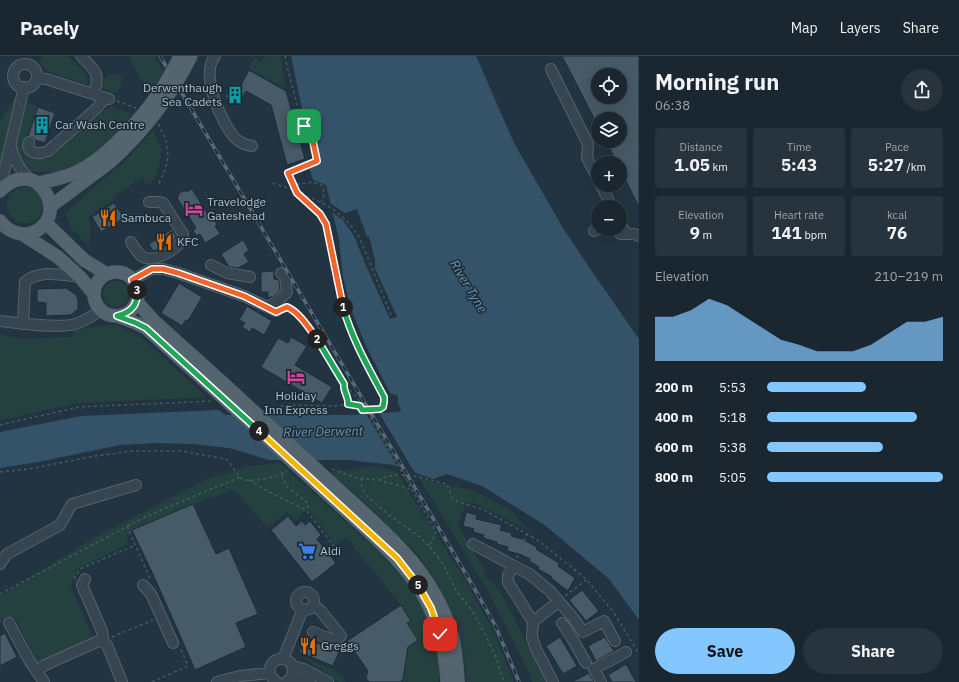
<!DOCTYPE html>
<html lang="en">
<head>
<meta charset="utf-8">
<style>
	body { margin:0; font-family:"IBM Plex Sans",sans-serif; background:#27333d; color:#f1f3f6; height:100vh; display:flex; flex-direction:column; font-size:15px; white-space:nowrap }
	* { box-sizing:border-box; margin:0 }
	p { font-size:13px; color:#9fa5ab }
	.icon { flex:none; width:22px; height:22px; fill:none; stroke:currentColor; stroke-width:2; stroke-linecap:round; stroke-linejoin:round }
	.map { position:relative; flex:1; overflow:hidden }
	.details { display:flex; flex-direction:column; background:#1a2731; width:320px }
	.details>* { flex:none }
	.buttons { position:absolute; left:591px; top:12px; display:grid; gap:8px }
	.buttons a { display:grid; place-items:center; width:36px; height:36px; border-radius:50%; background:#1a2731; box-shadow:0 4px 16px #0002,0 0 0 1px #38444d; font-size:20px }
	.pin { position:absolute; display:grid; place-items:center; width:34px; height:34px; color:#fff; margin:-17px; border-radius:8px; box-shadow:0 2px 6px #0006 }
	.km { position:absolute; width:20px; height:20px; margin:-10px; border-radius:50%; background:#222; color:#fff; font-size:11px; line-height:20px; text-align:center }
	.round { display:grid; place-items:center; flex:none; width:42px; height:42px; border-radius:21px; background:#27333d }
	.overview { display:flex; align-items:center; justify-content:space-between; height:68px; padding:0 16px }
	h1 { font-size:22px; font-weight:700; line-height:30px }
	.figures { display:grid; grid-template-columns:repeat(3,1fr); gap:6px; height:68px; padding:4px 16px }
	.figures div { display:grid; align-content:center; border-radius:4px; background:#27333d; text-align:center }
	.figures b { font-size:17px; font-weight:700 }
	.figures small { font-size:11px; font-weight:400 }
	.figures p { font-size:11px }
	.chart { height:112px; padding:8px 16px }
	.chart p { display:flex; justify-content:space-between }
	.chart svg { width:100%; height:72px; margin-top:4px; fill:#84c7ff; opacity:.7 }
	.button { display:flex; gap:8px; margin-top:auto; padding:8px 16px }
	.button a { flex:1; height:46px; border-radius:24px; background:#84c7ff; color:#111; font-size:16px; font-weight:700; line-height:46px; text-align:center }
	.button a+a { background:#27333d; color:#f1f3f6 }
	ul { padding:0 16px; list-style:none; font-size:13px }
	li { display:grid; grid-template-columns:64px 48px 1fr; align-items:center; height:30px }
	li i { height:10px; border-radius:5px; background:#84c7ff }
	header { display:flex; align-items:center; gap:24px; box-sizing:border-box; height:56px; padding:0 20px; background:#1a2731; border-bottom:1px solid #38444d }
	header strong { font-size:19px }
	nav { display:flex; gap:22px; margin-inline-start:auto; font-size:14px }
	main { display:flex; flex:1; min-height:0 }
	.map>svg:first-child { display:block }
</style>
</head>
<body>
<header>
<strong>Pacely</strong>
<nav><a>Map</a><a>Layers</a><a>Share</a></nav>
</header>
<main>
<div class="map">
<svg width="639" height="626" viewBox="0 0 639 626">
	<rect width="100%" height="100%" fill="#223441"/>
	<path fill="#244140" d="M42 0H68L86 17 88 29 47 15 40 7Z
		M129 0H154L164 16 148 38Z
		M267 0H281L285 32 248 12 254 2 261 6Z
		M119 18 123 27 116 38 100 31 101 26 108 19Z
		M15 41 17 43 0 108V65Z
		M27 46 38 51 27 80 23 85 22 94C29 101 37 104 47 103L111 50 133 58 103 91 78 109 57 116H34L22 108 16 95V84Z
		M153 74 162 94 157 117 150 129 141 122 113 141 114 144 89 160 90 172 89 190 71 172 65 157 127 103Z
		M7 149a18 18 0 1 1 36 0a18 18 0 1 1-36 0Z
		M103 238a13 13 0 1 1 26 0a13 13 0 1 1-26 0Z
		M117 269 140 280 207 341 78 347 0 364V279L23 283 73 281V275L99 270Z
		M280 407 377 494 408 528 428 560 439 606 438 626H401L403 623 408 591 418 584 407 567 411 565 401 549 346 481 336 489 309 454 304 456 296 465 287 456 268 472 234 434 193 448 132 474 126 481 128 488 79 512 72 524 71 530 93 582 43 605H39L35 601 15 563 4 565 0 568V540L95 481 211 421 225 418 245 411Z
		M376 410 396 415 467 527 494 577 514 626H467L464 595 454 559 438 529 419 500 374 455 330 416Z
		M419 422 446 429 473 434 513 456 528 474 477 448 466 446 458 469 484 513 486 523 492 525 500 535 547 626H532L528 614 488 535Z
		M301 600 334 614V616L344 621 343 625 346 626H339Z"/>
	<path fill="#345369" d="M291 0H476L514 87 563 172 593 217 639 283V564L609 523 546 470 482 430 447 418 433 423 394 409 349 404H269L229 392 192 388 154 387 120 389 38 406 0 412V376L81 360 219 354 225 359H348L399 356 401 353 398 348V340L390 337 366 290 350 251 343 221 339 184 326 129 313 124 309 111 320 107 313 69 305 68Z"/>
	<path fill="#223441" d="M328 146 345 157 357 153 367 181 369 180 371 188 375 203V212L397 261 390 263 367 212 354 180 343 164 329 154Z
		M378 355 416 419 399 413 365 356Z"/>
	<path fill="#465a67" stroke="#1d2c37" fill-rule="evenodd" d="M562 0H639V151L620 113V107H617L606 85H620V63H598V70ZM598 19H620V41H598Z
		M249 14 286 35 305 103 287 109 271 49 246 35 238 48 225 41 232 29 239 33Z
		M38 51 55 57 45 87 35 84 33 81 28 80Z
		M192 133 212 165 214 163 217 169 215 170 220 178 205 187 200 178 196 180 193 174 196 172 177 142 179 140 178 138 185 134 186 136Z
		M114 147 124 162 101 176 92 161Z
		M172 173 176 180 175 183 162 192 153 195 149 188Z
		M243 184 249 194 244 198 249 206 238 212 229 211 221 198Z
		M274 215V223L279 224 280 234 274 240 268 242V236H261V216Z
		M179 227 202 241 188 265 186 264 182 270 161 257Z
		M66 232 76 239 78 244V253L71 259 46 260V247L37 246V233Z
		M247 250 272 265 264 279 252 272 250 276 242 271 245 267 239 264Z
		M291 281 307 290 295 309 332 331 322 347 261 311 278 282 288 287Z
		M193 448 216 498 229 492 258 558 236 567 246 591 195 614 156 525 132 474Z
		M466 456 477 459 476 463 502 469 500 474 512 477 511 480 522 483 537 491 536 493 559 507 558 510 575 522 568 535 551 522 552 521 538 513 539 511 529 505 530 503 522 499 507 495 508 491 497 488V486L483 482 484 479 473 476 474 473 463 470Z
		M288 460 296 470 302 465 305 469 310 465 321 479 317 483 336 507 312 526 271 474Z
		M582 534 599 555 586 565 569 544Z
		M401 549 411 565 407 567 418 584 408 591 403 623 401 626H369L366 622 368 615 347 585Z
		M5 577 17 601 0 610V580Z
		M560 581 577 610 563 618 546 590Z
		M605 581 614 595 596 605 588 590Z
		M305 582 339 596 333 610 299 596Z
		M626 608 636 626H612L608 619Z
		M589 617 594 626H572Z"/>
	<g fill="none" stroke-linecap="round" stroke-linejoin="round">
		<g stroke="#54636e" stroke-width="12">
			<path id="minor" d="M81 0C96 16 100 16 94 38
				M215 0C200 19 221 66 235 82 240 87 245 89 252 90
				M13 20a12 12 0 1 1 24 0a12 12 0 1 1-24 0Z
				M551 13 588 88 587 102 598 123
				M37 22 46 23 109 43
				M29 86 28 91C32 99 41 98 48 95L96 53 101 47 103 41
				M11 91C14 105 20 115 31 124
				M601 129 612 151
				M0 133 24 31
				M620 167 626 177
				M594 175 599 173
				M620 178H634L639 180
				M131 186C134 191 138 198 143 201 155 207 177 193 183 183V178L163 147 158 146H149
				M211 209 227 217 250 221
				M132 224 152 213H163L178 217 244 240 276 255
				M267 251 278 245 287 236 285 221 281 217
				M0 265C19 267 57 273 75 268 84 266 93 259 100 255
				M23 268 25 226C39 213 62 219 80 221
				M473 488 529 518 549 534 574 563 583 576 604 565 615 585
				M0 508 7 498 60 469 72 448 136 429
				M514 511 508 519V526L533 566
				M143 529 151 538 173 587
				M296 545a9 9 0 1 1 18 0a9 9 0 1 1-18 0Z
				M313 549 320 554 341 580 335 585 313 576
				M9 567 29 604 44 626
				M562 567 573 584 586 607
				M101 584 107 589 122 626
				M283 603 303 553
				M293 610 304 613 328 626
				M36 615 45 609 101 584 103 581 102 575 82 529 85 523
				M292 622H299L310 626
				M217 626 240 620 270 617
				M277 626C260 615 276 594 291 607 295 615 293 622 286 626
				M553 626 536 593 532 581 533 566 559 545
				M601 626 594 613 626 596"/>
		</g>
		<g stroke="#43515c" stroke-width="14">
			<path id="major" d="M39 127C68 121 80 117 103 99
				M0 135C7 127 15 122 27 123 35 124 39 128 44 134 66 166 24 196 0 165
				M51 150 110 106
				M46 167 84 204 107 218
				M22 178 58 201 80 221 93 237
				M94 238a22 22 0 1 1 44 0a22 22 0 1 1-44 0Z
				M137 246 154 265 224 328
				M117 260 136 267 146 272 216 335
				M341 436C387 478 431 513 451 575 456 591 457 609 458 626
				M333 443C395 500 443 535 447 626"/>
		</g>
		<path stroke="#425d5c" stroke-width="1.5" stroke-dasharray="3 3" stroke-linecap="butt" d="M285 0 286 6 302 68 304 71H310L317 105 288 117 294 129 313 126 323 130 324 139 321 146
			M117 45 136 52
			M158 68C172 91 170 107 158 129
			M294 129 297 137C325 146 345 157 360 183L392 261
			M283 252C302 249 333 313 344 327 350 336 358 341 364 351
			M344 329C343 336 349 341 348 348
			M353 348 354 347 362 349
			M270 356 282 350 286 349 337 350 348 348 360 350 362 354 380 353 383 351 384 341 362 299 347 266 341 243 326 169 320 158 291 133 272 127
			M0 369 79 351 213 345
			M332 413 356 422 378 424 411 433
			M0 416 29 413 95 400 134 395H181L226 403C233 409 236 418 243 424 259 425 274 422 287 415
			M282 419 286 430 309 448 306 454
			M361 422 362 432 366 439 389 459 421 482 429 490
			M406 423 436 476 429 490 443 508 457 536 471 553 484 576 495 599 504 626
			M249 424 271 437 306 454 334 490
			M378 424C399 413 426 423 447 428L452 442 458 446 482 453 527 478 539 485 586 523 614 557 639 598
			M127 470 151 525
			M517 502 527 478
			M75 523V520L82 512 136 489
			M0 538 143 462 211 433 241 421
			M565 540 586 524
			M112 581 153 564
			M152 626 188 610 180 591"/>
		<use href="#minor" stroke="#364550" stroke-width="10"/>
		<use href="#major" stroke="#546570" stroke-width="13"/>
		<g stroke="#586a78" stroke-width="3.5">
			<path id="rail" d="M160 0 473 530 495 569 519 626"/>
		</g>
		<use href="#rail" stroke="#1b2a35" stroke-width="2" stroke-dasharray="6" stroke-linecap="butt"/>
		<g stroke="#43515c" stroke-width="14" stroke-linecap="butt">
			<path id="major-bridge" d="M103 99C134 72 163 37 180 0
				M110 106C143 76 171 40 191 0
				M224 328 341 436
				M216 335 333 443"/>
		</g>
		<path stroke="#425d5c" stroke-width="1.5" stroke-dasharray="3 3" stroke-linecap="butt" d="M364 351 406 423"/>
		<use href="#major-bridge" stroke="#546570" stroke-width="13"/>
	</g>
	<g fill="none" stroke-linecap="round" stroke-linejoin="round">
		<g stroke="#fff" stroke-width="8">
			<path id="split-1" d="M304 70 310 71 317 105 288 117 297 137 320 158 326 168 343 251"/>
		</g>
		<g stroke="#fff" stroke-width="8">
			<path id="split-2" d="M317 283 344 328C343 336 349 341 348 348L360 350 362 354 380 353 383 351 384 346V341C368 311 352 283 343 251"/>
		</g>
		<g stroke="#fff" stroke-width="8">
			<path id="split-3" d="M137 234 132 224 152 213H163L178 217 244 240 276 256 287 251C299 256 309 272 317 283"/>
		</g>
		<g stroke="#fff" stroke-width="8">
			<path id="split-4" d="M137 234C138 249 132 256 117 260L136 267 146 272 259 375"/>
		</g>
		<g stroke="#fff" stroke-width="8">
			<path id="split-5" d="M259 375 397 502 418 529"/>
		</g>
		<g stroke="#fff" stroke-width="8">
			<path id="split-6" d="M418 529 431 552 440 578"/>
		</g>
		<use href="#split-1" stroke="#f0652b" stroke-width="5"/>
		<use href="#split-2" stroke="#22a559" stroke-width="5"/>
		<use href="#split-3" stroke="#f0652b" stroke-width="5"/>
		<use href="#split-4" stroke="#22a559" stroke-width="5"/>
		<use href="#split-5" stroke="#f5b400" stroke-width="5"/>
		<use href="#split-6" stroke="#f5b400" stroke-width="5"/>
	</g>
	<defs>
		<g id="building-bare" transform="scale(1.38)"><path d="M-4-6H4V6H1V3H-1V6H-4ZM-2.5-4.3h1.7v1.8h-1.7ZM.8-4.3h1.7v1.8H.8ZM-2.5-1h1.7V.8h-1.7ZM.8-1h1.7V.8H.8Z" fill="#0f9aa8" stroke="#1b2a35" stroke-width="2.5" paint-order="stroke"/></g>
		<g id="hotel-bare" transform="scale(1.38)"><path d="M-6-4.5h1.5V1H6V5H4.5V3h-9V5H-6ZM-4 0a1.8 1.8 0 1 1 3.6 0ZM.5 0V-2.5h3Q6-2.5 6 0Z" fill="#d1479c" stroke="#1b2a35" stroke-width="2.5" paint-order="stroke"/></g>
		<g id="restaurant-bare" transform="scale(1.38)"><path d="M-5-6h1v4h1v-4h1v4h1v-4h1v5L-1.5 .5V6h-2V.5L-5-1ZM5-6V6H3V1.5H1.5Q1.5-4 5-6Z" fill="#e8710a" stroke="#1b2a35" stroke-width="2.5" paint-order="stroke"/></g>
		<g id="supermarket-bare" transform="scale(1.38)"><path d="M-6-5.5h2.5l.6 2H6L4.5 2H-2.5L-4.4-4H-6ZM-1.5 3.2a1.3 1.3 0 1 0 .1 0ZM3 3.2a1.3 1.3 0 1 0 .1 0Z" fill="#3f7fe0" stroke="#1b2a35" stroke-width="2.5" paint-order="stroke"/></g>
	</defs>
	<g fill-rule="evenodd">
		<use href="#building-bare" x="235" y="39"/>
		<use href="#building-bare" x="42" y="69"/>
		<use href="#hotel-bare" x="194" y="153"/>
		<use href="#restaurant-bare" x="108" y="162"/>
		<use href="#restaurant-bare" x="164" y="186"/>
		<use href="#hotel-bare" x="296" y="321"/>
		<use href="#supermarket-bare" x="307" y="495"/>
		<use href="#restaurant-bare" x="308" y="590"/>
	</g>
	<g text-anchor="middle" stroke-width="3" stroke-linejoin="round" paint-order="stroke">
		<g font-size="12" fill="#b3c0cb" stroke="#1b2a35" text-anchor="start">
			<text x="222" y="36" text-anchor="end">Derwenthaugh<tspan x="222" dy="14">Sea Cadets</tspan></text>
			<text x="55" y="73">Car Wash Centre</text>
			<text x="207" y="150">Travelodge<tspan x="207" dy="14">Gateshead</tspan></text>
			<text x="121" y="166">Sambuca</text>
			<text x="177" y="190">KFC</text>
			<text x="296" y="344" text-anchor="middle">Holiday<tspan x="296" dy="14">Inn Express</tspan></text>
			<text x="320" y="499">Aldi</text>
			<text x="321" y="594">Greggs</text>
		</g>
		<g font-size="13" font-style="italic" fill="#7096b1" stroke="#1b2a35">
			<text transform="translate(469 230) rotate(59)" y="5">River Tyne</text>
			<text transform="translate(323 375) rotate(-1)" y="5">River Derwent</text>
		</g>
	</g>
</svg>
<div class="buttons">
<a><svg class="icon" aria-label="locate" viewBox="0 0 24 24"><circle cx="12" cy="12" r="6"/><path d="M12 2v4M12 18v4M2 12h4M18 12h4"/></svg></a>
<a><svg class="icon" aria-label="layers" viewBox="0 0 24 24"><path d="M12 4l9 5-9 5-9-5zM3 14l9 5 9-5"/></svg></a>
<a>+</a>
<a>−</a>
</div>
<div class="pin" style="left:304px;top:70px;background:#1e9e55"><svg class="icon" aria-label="arrive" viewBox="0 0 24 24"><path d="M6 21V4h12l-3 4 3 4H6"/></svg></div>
<div class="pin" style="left:440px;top:578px;background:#d93025"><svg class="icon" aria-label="check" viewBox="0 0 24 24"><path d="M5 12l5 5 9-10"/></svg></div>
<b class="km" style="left:343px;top:251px">1</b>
<b class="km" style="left:317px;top:283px">2</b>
<b class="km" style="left:137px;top:234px">3</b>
<b class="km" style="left:259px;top:375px">4</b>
<b class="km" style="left:418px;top:529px">5</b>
</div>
<section class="details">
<div class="overview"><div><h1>Morning run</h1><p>06:38</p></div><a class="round"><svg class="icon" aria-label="share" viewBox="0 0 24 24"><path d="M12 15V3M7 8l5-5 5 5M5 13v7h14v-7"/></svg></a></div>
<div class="figures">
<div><p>Distance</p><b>1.05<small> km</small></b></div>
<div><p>Time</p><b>5:43</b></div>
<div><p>Pace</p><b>5:27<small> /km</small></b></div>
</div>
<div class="figures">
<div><p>Elevation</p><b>9<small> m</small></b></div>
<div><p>Heart rate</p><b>141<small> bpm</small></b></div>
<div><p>kcal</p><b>76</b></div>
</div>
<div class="chart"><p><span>Elevation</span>210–219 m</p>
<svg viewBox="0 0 160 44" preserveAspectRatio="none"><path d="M0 44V17L10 17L20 13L30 6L40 10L50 17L60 24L70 31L80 34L90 38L100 38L110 38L120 34L130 27L140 20L150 20L160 17V44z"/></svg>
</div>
<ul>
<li><b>200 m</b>5:53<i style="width:56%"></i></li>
<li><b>400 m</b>5:18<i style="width:85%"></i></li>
<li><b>600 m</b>5:38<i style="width:66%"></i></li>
<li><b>800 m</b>5:05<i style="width:100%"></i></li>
</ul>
<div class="button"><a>Save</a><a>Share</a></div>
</section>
</main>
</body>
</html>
